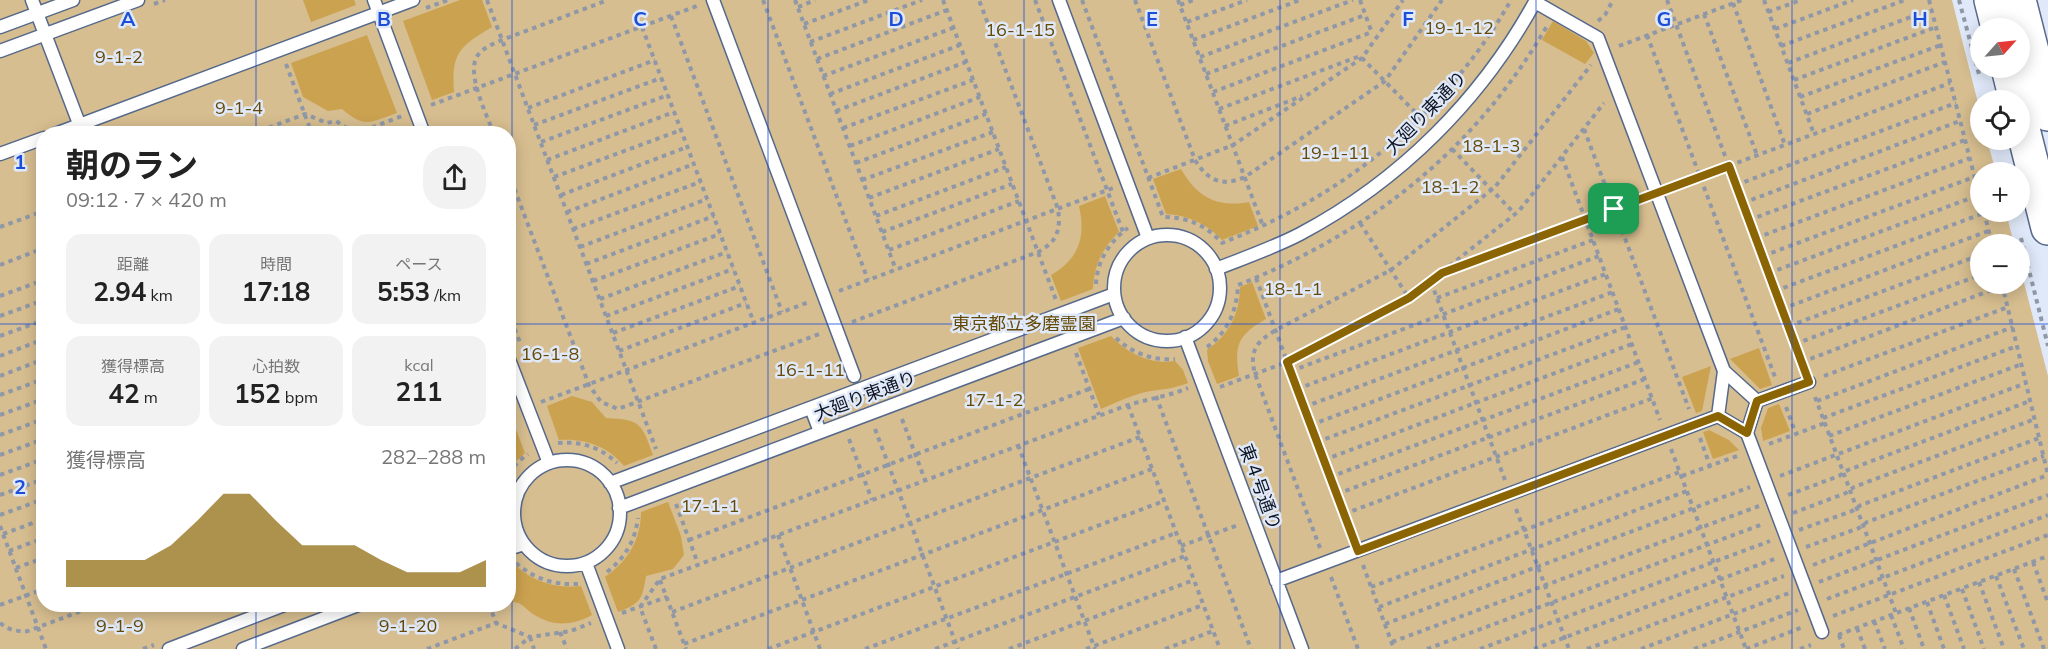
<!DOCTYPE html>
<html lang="ja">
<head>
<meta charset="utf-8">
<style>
	body { margin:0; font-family:Mulish,"Noto Sans JP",sans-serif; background:#f2f2f2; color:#222; height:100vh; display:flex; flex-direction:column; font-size:22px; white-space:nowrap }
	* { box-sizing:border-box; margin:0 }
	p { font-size:20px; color:#767676 }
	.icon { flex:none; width:33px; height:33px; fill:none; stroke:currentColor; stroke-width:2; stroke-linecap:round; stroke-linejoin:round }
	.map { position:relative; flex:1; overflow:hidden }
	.panel { position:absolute; left:36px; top:126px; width:480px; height:486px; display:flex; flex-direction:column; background:#fff; border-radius:24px; box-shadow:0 3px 15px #0003 }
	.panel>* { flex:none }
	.needle { width:39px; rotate:63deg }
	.fabs { position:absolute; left:1970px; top:18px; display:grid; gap:12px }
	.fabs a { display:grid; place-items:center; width:60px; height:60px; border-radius:50%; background:#fff; box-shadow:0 3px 15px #0003; font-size:30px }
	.pin { position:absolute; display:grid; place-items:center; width:51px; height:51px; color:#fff; margin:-26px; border-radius:12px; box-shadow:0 3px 9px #0006 }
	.round { display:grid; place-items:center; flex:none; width:63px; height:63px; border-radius:24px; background:#f2f2f2 }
	.head { display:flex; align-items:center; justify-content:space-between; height:102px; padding:0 30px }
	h1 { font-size:33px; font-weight:700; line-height:45px }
	.stats { display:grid; grid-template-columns:repeat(3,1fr); gap:9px; height:102px; padding:6px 30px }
	.stats div { display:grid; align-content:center; border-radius:15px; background:#f2f2f2; text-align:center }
	.stats b { font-size:26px; font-weight:700 }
	.stats small { font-size:16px; font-weight:400 }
	.stats p { font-size:16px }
	.chart { height:168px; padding:12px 30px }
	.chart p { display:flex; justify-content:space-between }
	.chart svg { width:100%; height:108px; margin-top:6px; fill:#8b6504; opacity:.7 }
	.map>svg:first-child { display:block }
</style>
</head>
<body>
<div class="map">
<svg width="2048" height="649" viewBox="0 0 2048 649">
	<rect width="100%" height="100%" fill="#e0e9f9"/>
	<path fill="#d7be90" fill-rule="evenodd" d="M0 0H1952L1980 111V140H1987L1996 172H1980V212H2006L2014 244H1980V284H2019V263L2048 376V649H0ZM44 134H508V604H44Z"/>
	<path fill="#cba250" d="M303 0H354L356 5 311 22Z
		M460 0H482L492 27C460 46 451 53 454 92L432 100 403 21Z
		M1553 21 1586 41 1594 53 1585 64 1542 40Z
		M367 35 397 113C370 122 365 129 342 109L328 111 303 97 291 63Z
		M1181 169C1197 197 1217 208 1249 202L1258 226 1222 240C1207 224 1188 215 1166 214L1153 179Z
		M1105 196 1119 232C1102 248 1094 266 1093 289L1061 301 1051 275C1079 259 1086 237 1079 206Z
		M1252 282 1266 319C1238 335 1234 345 1239 376L1217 384 1208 361 1207 350C1229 335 1240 313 1240 287Z
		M1111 336C1127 353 1150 365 1175 361L1183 370 1188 383C1175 388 1166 389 1151 391 1134 394 1117 402 1101 409L1078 348Z
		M1759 348 1772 385 1760 389 1730 359Z
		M1711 366 1702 411 1696 413 1682 377Z
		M572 396 592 402 606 418C641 420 641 422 653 455L624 466C608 446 584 438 559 440L547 406Z
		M1779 404 1790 431 1763 441 1761 428 1768 408Z
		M512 419 525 453 509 468V420Z
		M1709 430 1729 440 1739 450 1713 459 1703 432Z
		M668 502 681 536 684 555 673 569 646 576C642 600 641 603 618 612L605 577C627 562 641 540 641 512Z
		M511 561C530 581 554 589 581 586L592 615C572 626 553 627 533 614 523 607 522 601 509 602V562Z"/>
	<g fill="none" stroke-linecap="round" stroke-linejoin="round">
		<g stroke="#56698b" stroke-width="15">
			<path id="service" d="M32 0 83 134
				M374 0 424 134
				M713 0 854 376
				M1059 0 1148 238
				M1535 2 1598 38 1724 371
				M0 27 73 0
				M0 51 138 0
				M55 134 413 0
				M0 154 44 138
				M1114 288a53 53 0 1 1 106 0a53 53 0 1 1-106 0Z
				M1216 269C1244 258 1273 248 1300 234 1400 181 1482 99 1536 0
				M1185 337 1302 649
				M508 357 549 463
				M1757 401 1809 382
				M811 408 820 432
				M1747 433 1757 401 1724 371 1718 416 1747 433 1822 632
				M514 513a53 53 0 1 1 106 0a53 53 0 1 1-106 0Z
				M610 483 1114 294
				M619 508 1124 318
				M508 549 524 544
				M586 563 618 649
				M1276 581 1718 416
				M169 649 287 604
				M243 649 361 604"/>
		</g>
		<g stroke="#56698b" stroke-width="36">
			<path id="primary" d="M1991 0 1998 28
				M2019 0 2048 114
				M2008 68 2016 100
				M2019 113 2048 228"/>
		</g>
		<path stroke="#9098a7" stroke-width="4" stroke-dasharray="4.5 4.5" stroke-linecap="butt" d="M487 0 656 449
			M763 0 868 280
			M795 0 896 270
			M943 0 1056 300
			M1035 0 1123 232
			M1082 0 1163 217C1187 217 1206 225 1222 243 1344 196 1446 114 1511 0
			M1135 0 1195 160C1208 181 1222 187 1245 177L1385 81 1442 0
			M1178 0 1263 226
			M1360 0 1372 33
			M1667 0 1804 368
			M1764 0 1814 134
			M1929 0 1980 198
			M1959 0 1980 78
			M1733 3 1785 145
			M154 4 165 0
			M1180 5 1194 0
			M798 7 815 0
			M426 8 448 0
			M1768 12 1801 0
			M1704 14 1757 155
			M671 16 782 312
			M1598 21 1605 15 1613 0
			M1187 22 1247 0
			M804 24 869 0
			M642 27 754 323
			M1775 29 1853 0
			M1647 35 1775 377
			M1193 40 1300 0
			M810 42 922 0
			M1619 46 1742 0
			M1781 46 1905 0
			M1200 57 1353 0
			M817 59 947 10
			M1788 63 1932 9
			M286 64 312 134
			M1206 74 1365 15
			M823 76 953 28
			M1794 80 1936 27
			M1213 92 1372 32
			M830 94 960 45
			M1800 97 1941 45
			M431 105 697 6
			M528 108 655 60
			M1219 109 1360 56 1421 118
			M836 111 966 62
			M1807 114 1945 62
			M534 125 661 78
			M1225 126 1302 96
			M843 128 973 80
			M1584 129 1689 409
			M252 134 305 114 327 123 336 121 344 126 348 134
			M355 134 402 116
			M494 134C487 115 465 72 478 55 484 47 493 44 502 40L608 0
			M541 142 668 95
			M850 146 980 97
			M1452 149 1515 214
			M1562 157 1660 420
			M547 160 674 112
			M856 163 986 114
			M508 172 589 385 601 402 618 409 822 333
			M554 177 681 130
			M1148 178 1233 145 1362 58 1403 0
			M862 180 993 132
			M1736 185 1956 103
			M1670 188 1950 83
			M561 195 687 147
			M869 198 999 149
			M1743 203 1960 121
			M567 212 694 164
			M1984 212 1992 244
			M876 216 1006 167
			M1749 220 1965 140
			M1360 223 1409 298
			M0 227 44 211
			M573 229 700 182
			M882 232 1012 184
			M1756 238 1970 158
			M2021 238 2048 346
			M580 247 707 199
			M889 250 1019 201
			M1763 256 1974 177
			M586 264 714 216
			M0 265 44 248
			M1442 273 1641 199
			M1769 273 1979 195
			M1256 278 1352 536
			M593 281 720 234
			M1431 282 1505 480
			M1096 284C1097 261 1110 241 1128 228
			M2002 284 2048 475
			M839 291 1113 188
			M1775 291 1984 213
			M0 296 44 280
			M1437 298 1593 240
			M600 299 727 252
			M1782 309 1988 231
			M508 312 521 345
			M0 316 44 300
			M606 316 733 269
			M852 322 1038 252C1057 242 1061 230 1058 209L979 0
			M1789 326 1980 255
			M613 333 740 286
			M0 336 44 320
			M1116 338C1132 353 1153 361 1175 359
			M1795 344 1980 275
			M1207 347C1228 332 1237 310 1238 285 1371 232 1475 150 1547 26
			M619 351 746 303
			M1076 353 1099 415
			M0 356 44 339
			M1802 362 2002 286
			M1291 371 1599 256
			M0 376 44 359
			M1824 376 2008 307
			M1220 387 1287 362 1409 298 1519 211 1604 103
			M1297 389 1606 274
			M0 395 44 379
			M1156 396 1251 649
			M1815 397 1896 613
			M1817 401 2013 327
			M541 402 809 302
			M1128 405 1220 649
			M1304 407 1613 292
			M1786 407 1796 434
			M0 415 44 399
			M1823 418 2017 346
			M902 419 925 480
			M1311 425 1619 309
			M875 429 958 649
			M0 435 44 419
			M1829 436 2022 364
			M1700 438 1710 466
			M849 439 872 500
			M1317 442 1626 327
			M558 443C581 441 600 447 617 463
			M1769 444 1825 423
			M1018 445 1095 649
			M1671 449 1746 649
			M0 455 44 439
			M1324 460 1632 344
			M508 473 519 461 528 454
			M0 475 44 459
			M1682 476 1740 455
			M1780 476 2026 383
			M1330 477 1639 362
			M1337 494 1645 379
			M0 495 44 479
			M1788 495 1839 476 1848 470 2030 401
			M676 504 698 564
			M1516 509 1569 649
			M1793 513 1846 493 1854 487 2035 419
			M1344 514 1653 398
			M0 515 44 499
			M0 526 46 649
			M1799 530 1852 511 1861 505 2039 438
			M3 534 44 519
			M778 535 820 649
			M689 540 1089 389
			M1181 546 1238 525
			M1806 547 1859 528 1867 522 2044 456
			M1320 548 1255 374C1249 351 1256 342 1276 330L1391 270 1495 187 1591 65
			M9 551 44 538
			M2033 562 2048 603
			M516 563C535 579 553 585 578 584
			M1363 565 1394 649
			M1813 565 2048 475
			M16 568 44 558
			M2014 569 2044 649
			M607 572C625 558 635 541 638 518
			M1996 576 2024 649
			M1331 577 1358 649
			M660 580 686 649
			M1819 582 2048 495
			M1979 582 2004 649
			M1371 587 1680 472
			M1962 589 1984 649
			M1944 595 1964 649
			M1827 599 2048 515
			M1927 602 1944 649
			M489 604 496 623
			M0 605 44 589
			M1379 607 1687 491
			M1909 608 1924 649
			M376 610 389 604
			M672 612 1140 437
			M622 613 667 597
			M1891 615 1904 649
			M1833 616 2048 535
			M1874 621 1885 649
			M0 623C9 630 17 632 28 631L100 604
			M1385 624 1750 487
			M1857 628 1865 649
			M560 632 567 649
			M1838 635 2048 556
			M1839 635 1844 649
			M530 637 534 649
			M1392 642 1759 506
			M684 644 1152 469
			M143 649 154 645
			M427 649 496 623 530 637 571 631 591 623
			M515 649 530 637
			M656 649 640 607 660 579 1128 405C1148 399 1169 396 1188 388
			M768 649 1164 501
			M865 649 1176 533
			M935 649 1185 556
			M1009 649 1194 580
			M1086 649 1203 605
			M1165 649 1213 631
			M1427 649 1763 524
			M1480 649 1770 541
			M1534 649 1777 558
			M1587 649 1784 576
			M1641 649 1789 593
			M1694 649 1798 610
			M1746 649 1803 627
			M1800 649 1811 645"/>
		<use href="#service" stroke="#fff" stroke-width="12"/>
		<use href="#primary" stroke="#fff" stroke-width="33"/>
	</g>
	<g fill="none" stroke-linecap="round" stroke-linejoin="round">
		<g stroke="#fff" stroke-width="12">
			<path id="route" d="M1729 166 1809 382 1757 401 1747 433 1718 416 1358 551 1287 362 1409 298 1442 273Z"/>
		</g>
		<use href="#route" stroke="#8b6504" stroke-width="8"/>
	</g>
	<path fill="none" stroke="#1d4ed8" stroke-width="1.5" stroke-opacity="0.55" d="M256 0V134M512 0V649M768 0V649M1024 0V649M1280 0V649M1536 0V649M1792 0V649M0 324H44M508 324H2048M256 604V649"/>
	<g text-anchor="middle" stroke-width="5" stroke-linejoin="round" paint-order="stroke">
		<g font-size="18" fill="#654905" stroke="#e0e9f9">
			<text x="1459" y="34">19-1-12</text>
			<text x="1020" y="36">16-1-15</text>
			<text x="119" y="63">9-1-2</text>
			<text x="239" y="114">9-1-4</text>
			<text x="1491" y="152">18-1-3</text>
			<text x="1335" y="159">19-1-11</text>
			<text x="1450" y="193">18-1-2</text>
			<text x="1293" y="295">18-1-1</text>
			<text x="1024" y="330">東京都立多磨霊園</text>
			<text x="550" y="360">16-1-8</text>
			<text x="810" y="376">16-1-11</text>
			<text x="994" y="406">17-1-2</text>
			<text x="710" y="512">17-1-1</text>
			<text x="120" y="632">9-1-9</text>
			<text x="408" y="632">9-1-20</text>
		</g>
		<g font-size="18" fill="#0d1422" stroke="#e0e9f9">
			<text transform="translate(1426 113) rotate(-46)" y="6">大廻り東通り</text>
			<text transform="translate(865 396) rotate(-21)" y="6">大廻り東通り</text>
			<text transform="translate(1260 487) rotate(70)" y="6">東４号通り</text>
		</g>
	</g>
	<g font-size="20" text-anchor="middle" font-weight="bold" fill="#1d4ed8" stroke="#e0e9f9" stroke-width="5" stroke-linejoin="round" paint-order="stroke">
		<text x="128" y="26">A</text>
		<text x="384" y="26">B</text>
		<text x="640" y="26">C</text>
		<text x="896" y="26">D</text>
		<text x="1152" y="26">E</text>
		<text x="1408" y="26">F</text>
		<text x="1664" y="26">G</text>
		<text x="1920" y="26">H</text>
		<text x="20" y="169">1</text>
		<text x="20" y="494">2</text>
	</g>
</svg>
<div class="fabs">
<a><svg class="needle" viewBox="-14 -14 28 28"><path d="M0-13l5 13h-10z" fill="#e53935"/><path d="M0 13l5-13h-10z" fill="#767676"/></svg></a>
<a><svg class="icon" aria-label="locate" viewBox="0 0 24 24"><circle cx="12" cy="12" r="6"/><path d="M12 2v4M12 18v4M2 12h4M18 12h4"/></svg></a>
<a>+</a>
<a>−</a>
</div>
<div class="pin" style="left:1614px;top:209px;background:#1e9e55"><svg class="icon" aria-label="arrive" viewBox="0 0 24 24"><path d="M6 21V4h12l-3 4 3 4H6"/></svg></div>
<section class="panel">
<div class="head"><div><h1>朝のラン</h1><p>09:12 · 7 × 420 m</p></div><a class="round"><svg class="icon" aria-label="share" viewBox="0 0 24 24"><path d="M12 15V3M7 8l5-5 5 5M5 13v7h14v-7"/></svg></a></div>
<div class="stats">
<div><p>距離</p><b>2.94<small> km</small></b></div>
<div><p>時間</p><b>17:18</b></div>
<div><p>ペース</p><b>5:53<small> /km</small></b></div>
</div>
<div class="stats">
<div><p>獲得標高</p><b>42<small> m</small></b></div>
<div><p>心拍数</p><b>152<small> bpm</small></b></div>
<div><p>kcal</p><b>211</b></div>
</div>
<div class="chart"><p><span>獲得標高</span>282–288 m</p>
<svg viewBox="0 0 160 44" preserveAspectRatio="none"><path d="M0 44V33L10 33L20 33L30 33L40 27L50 17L60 6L70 6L80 17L90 27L100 27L110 27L120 33L130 38L140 38L150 38L160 33V44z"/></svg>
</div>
</section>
</div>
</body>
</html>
